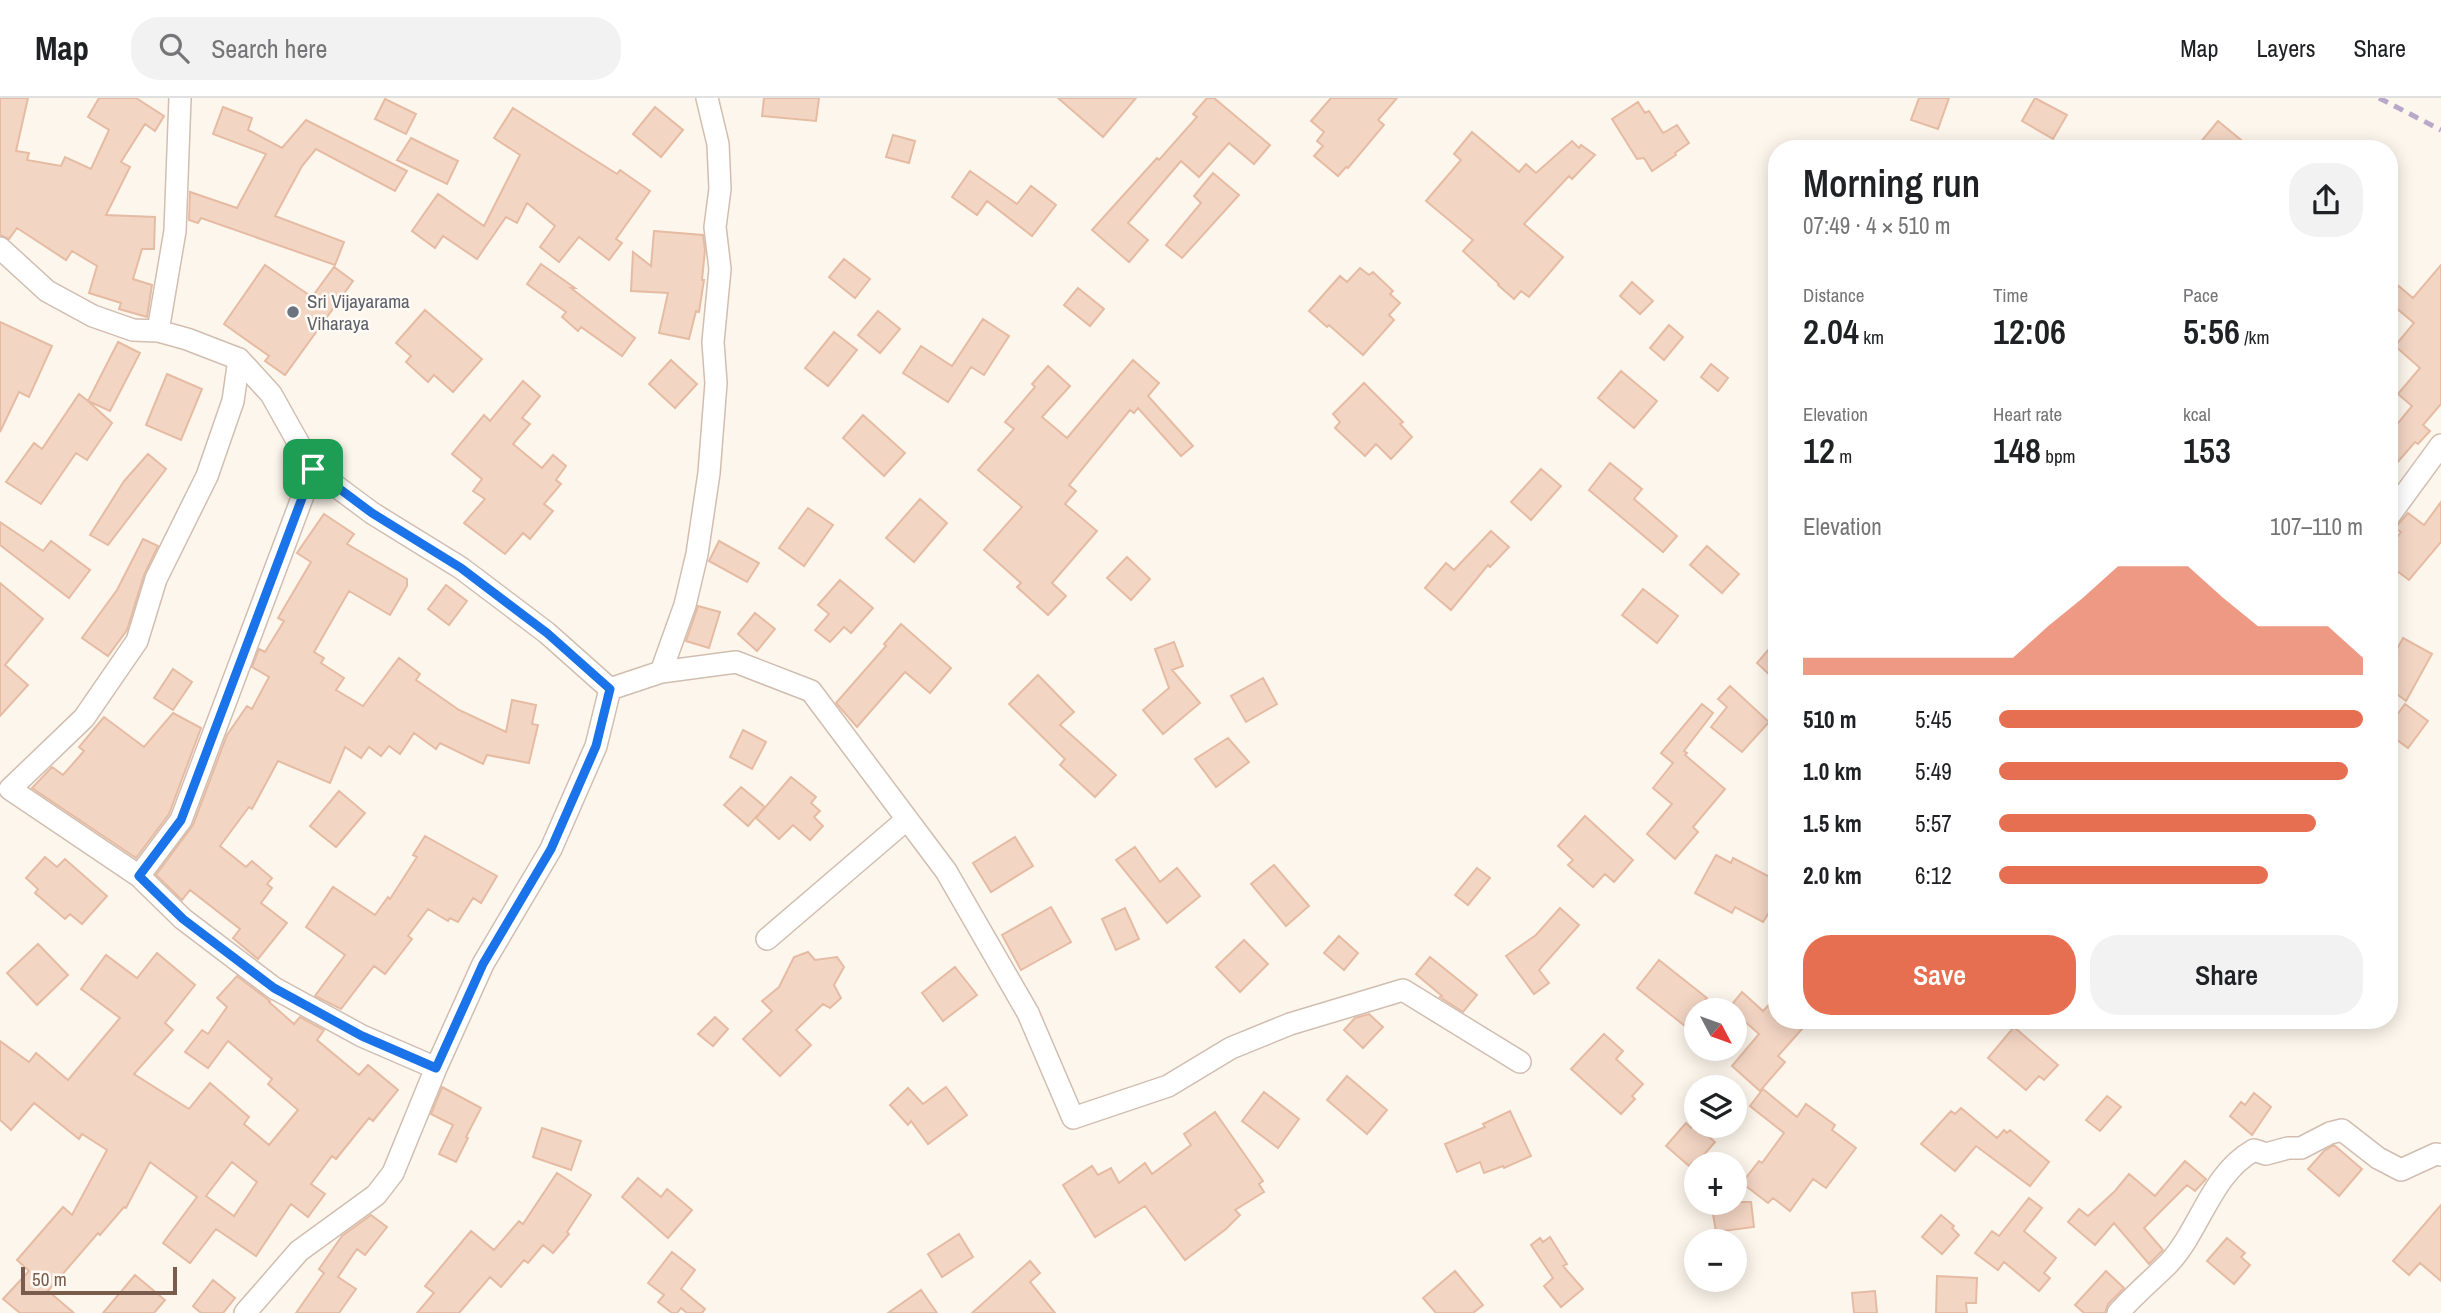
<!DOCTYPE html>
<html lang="en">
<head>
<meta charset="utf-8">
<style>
	body { margin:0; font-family:"Archivo Narrow",sans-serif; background:#f2f2f2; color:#202124; height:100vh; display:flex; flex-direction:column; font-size:26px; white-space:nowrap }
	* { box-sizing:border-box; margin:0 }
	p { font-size:23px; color:#757577 }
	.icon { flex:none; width:38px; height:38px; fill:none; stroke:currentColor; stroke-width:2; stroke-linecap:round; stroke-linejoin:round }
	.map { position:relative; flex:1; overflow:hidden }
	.sheet { position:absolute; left:1768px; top:42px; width:630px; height:889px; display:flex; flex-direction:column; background:#fff; border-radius:28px; box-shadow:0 4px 18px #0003 }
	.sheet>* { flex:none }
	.needle { width:46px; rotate:131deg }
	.fabs { position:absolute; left:1684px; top:900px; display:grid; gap:14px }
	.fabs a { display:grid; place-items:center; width:63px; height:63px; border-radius:50%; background:#fff; box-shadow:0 4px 18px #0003; font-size:35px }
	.scale { position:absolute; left:21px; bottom:18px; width:156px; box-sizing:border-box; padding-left:7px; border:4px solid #7a5c4d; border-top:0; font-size:19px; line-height:24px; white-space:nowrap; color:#7a5c4d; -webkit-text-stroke:5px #fffaf3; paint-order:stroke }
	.pin { position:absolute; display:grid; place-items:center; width:60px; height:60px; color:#fff; margin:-30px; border-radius:14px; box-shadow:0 4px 10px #0006 }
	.round { display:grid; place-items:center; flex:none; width:74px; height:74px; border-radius:28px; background:#f2f2f2 }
	.summary { display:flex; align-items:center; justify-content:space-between; height:119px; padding:0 35px }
	h1 { font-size:38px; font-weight:600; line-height:52px }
	.figures { display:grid; grid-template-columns:repeat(3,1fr); gap:10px; height:119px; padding:7px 35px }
	.figures div { display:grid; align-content:center }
	.figures b { font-size:35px; font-weight:600 }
	.figures small { font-size:19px; font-weight:400 }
	.figures p { font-size:19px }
	.chart { height:196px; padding:14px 35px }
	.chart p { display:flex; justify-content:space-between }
	.chart svg { width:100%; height:126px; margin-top:7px; fill:#e76f51; opacity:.7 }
	.button { display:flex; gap:14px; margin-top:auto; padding:14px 35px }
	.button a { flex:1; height:80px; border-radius:28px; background:#e76f51; color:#fff; font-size:28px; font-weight:600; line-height:80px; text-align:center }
	.button a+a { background:#f2f2f2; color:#202124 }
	ul { padding:0 35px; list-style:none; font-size:23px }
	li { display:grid; grid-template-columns:112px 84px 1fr; align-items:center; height:52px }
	li i { height:18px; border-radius:9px; background:#e76f51 }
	header { display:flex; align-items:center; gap:42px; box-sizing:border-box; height:98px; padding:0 35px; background:#fff; border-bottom:2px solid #e0e0e0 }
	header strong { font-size:33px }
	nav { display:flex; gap:38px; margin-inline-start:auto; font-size:24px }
	.search { width:490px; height:63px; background:#f2f2f2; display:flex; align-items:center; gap:18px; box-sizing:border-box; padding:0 24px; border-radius:28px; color:#757577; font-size:26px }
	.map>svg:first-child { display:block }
</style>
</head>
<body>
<header>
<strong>Map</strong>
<div class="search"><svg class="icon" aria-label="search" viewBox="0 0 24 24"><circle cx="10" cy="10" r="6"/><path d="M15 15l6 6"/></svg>Search here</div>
<nav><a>Map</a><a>Layers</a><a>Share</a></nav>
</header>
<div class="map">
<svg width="2441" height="1215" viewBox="0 0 2441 1215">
	<rect width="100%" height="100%" fill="#fdf6ec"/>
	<path fill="#f3d5c3" stroke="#e6bba3" stroke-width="2" fill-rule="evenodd" d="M0 0H28L16 53 29 55 27 62 61 68 65 59 91 71 109 32 88 19 99 0H136L164 18 155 33 145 26 121 64 130 69 106 117 155 119 154 151H142L133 181 152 187 147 219 119 211 121 205 89 195 97 168 72 153 66 162 17 130 9 141 0 137Z
		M764 0H819L816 23 762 18Z
		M1058 0H1136L1103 39Z
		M1207 0H1214L1270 47 1254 66 1229 45 1199 79 1181 63 1128 125 1148 142 1129 164 1092 132 1157 60 1159 62 1197 19 1193 16Z
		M1331 0H1397L1378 22 1384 27 1348 70 1346 69 1338 78 1314 58 1323 48 1317 43 1324 34 1311 23Z
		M1919 0H1949L1938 31 1911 22Z
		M2035 0 2067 17 2053 41 2022 23Z
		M385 1 416 16 406 36 375 21Z
		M1638 4 1645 15 1649 13 1663 35 1677 27 1689 45 1675 55 1676 57 1652 73 1644 60 1637 61 1612 21Z
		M223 9 252 20 248 32 282 50 306 22 407 73 395 93 316 51 302 68 275 118 344 144 335 167 201 120 198 125 189 122 190 94 237 110 266 56 213 36Z
		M655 9 683 32 661 59 633 36Z
		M513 10 617 76 620 72 650 93 616 141 622 145 609 162 579 139 559 164 540 149 555 128 527 105 517 125 506 119 477 161 443 138 435 150 412 133 438 96 484 128 520 57 494 40Z
		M2218 23 2252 51H2195Z
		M1472 34 1519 74 1526 66 1536 75 1572 43 1579 50 1581 47 1595 57 1572 81 1569 78 1524 126 1563 159 1529 199 1521 193 1514 201 1498 187 1499 186 1463 153 1473 142 1426 103 1461 62 1454 56Z
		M893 37 915 43 909 65 886 59Z
		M411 40 458 63 447 86 397 62Z
		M970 73 1017 106 1031 88 1056 107 1032 138 987 103 977 117 952 99Z
		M1213 75 1239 97 1182 160 1166 147 1201 105 1194 98Z
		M654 133 703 137 705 152 702 182H704L699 214 696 213 689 241 659 235 668 195 631 193 633 154 651 168Z
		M844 161 870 181 855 200 829 179Z
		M541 166 575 190H571L635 240 622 258 581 229 578 233 562 219 566 214 527 186Z
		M265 167 312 199 334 169 353 183 285 277 265 263 269 258 224 226Z
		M2441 167V306L2423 327 2430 333 2418 346 2415 344 2389 374V336L2412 308 2398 296 2420 270 2395 248 2414 225 2389 204V180L2413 200Z
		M1360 170 1369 177 1373 174 1393 193 1390 196 1400 205 1389 217 1394 222 1363 257 1329 227 1327 229 1309 213 1340 178 1347 184Z
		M1632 184 1653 203 1640 216 1620 198Z
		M1078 190 1104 211 1090 228 1064 207Z
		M425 212 482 261 453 294 434 277 428 284 406 264 411 258 396 245Z
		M878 213 900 231 880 255 858 237Z
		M983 221 1009 238 984 277 971 269 948 304 903 275 921 248 952 268Z
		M0 224 52 248 29 299 19 294 0 334Z
		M1669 227 1683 239 1664 262 1650 250Z
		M834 234 857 252 828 288 805 270Z
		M118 244 140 255 110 313 88 303 112 325 87 362 76 355 41 406 6 384 34 345 42 351 79 296 88 303Z
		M671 262 697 286 675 310 649 286Z
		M1133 262 1159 285 1148 298 1193 348 1181 358 1138 310 1134 315 1130 312 1069 387 1076 393 1065 406 1097 433 1052 485 1066 498 1048 517 1017 489 1021 485 984 452 1022 409 978 372 1014 331 1005 324 1035 289 1032 286 1048 268 1070 288 1042 319 1067 340Z
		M1711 266 1728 280 1718 293 1701 279Z
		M1621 273 1657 303 1634 330 1598 300Z
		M167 276 202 291 181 342 146 327Z
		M523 283 540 298 522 320 530 326 513 346 542 370 553 357 566 368 556 382 561 386 544 406 553 413 530 441 523 435 505 456 464 425 485 401 473 393 482 381 452 356 484 317 490 323Z
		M1364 285 1403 324 1400 326 1412 339 1391 361 1376 346 1365 358 1335 330 1340 324 1333 316Z
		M863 317 905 355 884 378 843 340Z
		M148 356 166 371 108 447 90 437 124 383Z
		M1610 365 1642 391 1634 401 1677 438 1663 454 1589 392Z
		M1541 371 1561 388 1531 422 1511 404Z
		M920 401 947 425 914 464 886 440Z
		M2441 404V444L2409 482 2389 467V450L2401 434 2395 430 2408 415 2424 427Z
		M808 410 833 427 804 468 779 450Z
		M324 416 354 436 347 446 407 481V488L390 517 349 493 314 554 324 560 321 565 344 580 336 592 363 608 399 560 420 576 416 582 459 612 506 634 512 602 536 607 532 626 538 627 529 665 487 657 483 666 440 645 436 651 414 635 400 656 389 648 381 658 369 649 361 660 345 649 330 685 278 663 252 711 249 709 220 748 246 769 252 763 272 780 267 786 272 790 261 805 287 825 258 861 233 840 240 831 190 792 182 802 156 777 193 727 227 637 247 608 252 611 269 579 252 569 259 551 265 554 284 523 278 520 311 464 297 455Z
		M0 424 43 453 51 443 90 472 69 500 0 447Z
		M1491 433 1509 449 1490 469 1488 467 1451 512 1425 490 1446 465 1454 472Z
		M143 441 158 448 144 477 127 532 108 558 82 540 117 492Z
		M719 443 759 465 747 484 709 463Z
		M1707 448 1739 476 1722 495 1690 467Z
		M1127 459 1150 481 1131 502 1107 480Z
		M840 482 873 510 851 535 844 529 830 544 815 532 829 516 818 507Z
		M0 485 43 521 5 567 28 587 0 618Z
		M446 487 467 503 449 527 428 511Z
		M1643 491 1678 518 1657 545 1622 517Z
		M698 508 720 514 709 550 686 543Z
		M755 515 775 531 757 553 738 536Z
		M901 526 951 570 930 595 905 574 857 629 836 605 886 548 884 546Z
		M2403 540 2432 556 2406 603 2389 590V566Z
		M1776 543V583L1757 565Z
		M1174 544 1183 568 1172 572 1200 605 1163 636 1143 612 1169 590 1155 551Z
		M173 571 192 584 173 612 154 600Z
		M1038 577 1074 614 1060 627 1116 677 1095 699 1060 667 1065 661 1009 606Z
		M1263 580 1277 606 1246 624 1231 598Z
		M1730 588 1769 624 1742 654 1711 629 1727 609 1718 601Z
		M1702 606 1713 615 1684 653 1687 655 1685 657 1725 691 1693 729 1698 734 1675 761 1647 736 1672 706 1653 690 1673 665 1661 655Z
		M2405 606 2428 623 2408 650 2389 636V628Z
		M173 615 201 630 169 716 136 760 32 690 52 669 63 677 84 653 79 649 104 619 144 649Z
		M743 632 766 644 752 671 730 659Z
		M1228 640 1249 664 1216 689 1195 661Z
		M791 679 816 699 811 705 820 713 814 719 823 728 810 742 793 727 779 741 756 720Z
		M741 689 765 709 748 728 724 707Z
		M339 693 365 715 336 749 310 728Z
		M1585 718 1633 762 1614 784 1605 776 1593 789 1568 767 1573 762 1558 748Z
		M425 738 497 778 481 805 473 800 458 824 450 820 448 823 428 811 408 838 412 841 385 876 374 868 341 911 315 898 345 857 306 829 333 789 375 817 388 799 390 801 417 759 413 757Z
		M1015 739 1033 768 991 794 973 765Z
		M1135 749 1160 784 1177 770 1200 798 1167 825 1116 762Z
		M1716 757 1731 765 1733 760 1776 782V817L1770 813 1763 824 1735 809 1732 815 1695 795Z
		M45 759 57 769 65 761 107 798 82 826 70 816 65 821 35 795 38 791 26 780Z
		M1274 767 1309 808 1286 828 1251 786Z
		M1477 770 1490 780 1468 807 1455 797Z
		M1051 809 1071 844 1021 872 1002 837Z
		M1125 810 1139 841 1116 852 1102 821Z
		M1560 810 1579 827 1539 872 1549 885 1534 896 1506 858 1536 837Z
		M1339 838 1358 855 1344 872 1324 855Z
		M1244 842 1268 866 1240 894 1216 869Z
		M38 846 68 877 37 907 7 875Z
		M808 854 815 862 837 859 844 869 834 887 841 900 830 910 823 906 796 932 811 947 780 978 743 941 772 913 762 903 779 889 794 859Z
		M157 855 195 887 165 925 173 932 134 976 189 1011 210 985 249 1019 244 1026 269 1047 298 1012 268 986 272 981 228 943 208 970 185 954 202 932 208 936 227 909 217 900 237 878 270 903 269 904 294 926 300 919 324 932 317 942 359 977 368 967 398 992 373 1023 369 1020 336 1061 332 1058 311 1086 325 1096 308 1119 291 1106 256 1158 216 1131 190 1165 163 1145 197 1099 150 1064 126 1110 124 1109 100 1137 98 1135 48 1193 74 1215H20L3 1201 29 1173 17 1162 63 1109 72 1117 107 1052 82 1036 79 1041 34 1005 11 1032 0 1022V943L29 964 36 955 68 982 120 920 81 891 106 857 137 880ZM232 1064 257 1084 234 1118 206 1098Z
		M1430 859 1477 897 1463 914 1440 899 1442 898 1416 876Z
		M1659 862 1707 900 1696 912 1685 928 1637 890Z
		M955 869 977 897 943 923 922 895Z
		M1742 894 1763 913 1776 899V922H1810L1778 958 1785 964 1760 993 1732 968 1759 936 1734 914V912L1729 910Z
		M1369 916 1383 929 1363 950 1344 932 1355 920Z
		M715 919 728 931 713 948 698 936Z
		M2014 929 2058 967 2044 982 2039 978 2026 992 1988 960Z
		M1604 936 1623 953 1616 961 1643 986 1632 998 1635 1001 1621 1016 1571 971Z
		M1347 978 1387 1012 1367 1036 1327 1002Z
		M442 989 481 1010 466 1039 468 1040 456 1064 439 1056 453 1027 431 1016Z
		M946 989 967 1017 928 1046 911 1023 908 1027 890 1007 908 990 923 1006Z
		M1763 991 1797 1019 1806 1006 1835 1027 1832 1032 1856 1050 1826 1090 1813 1081 1790 1113 1773 1100 1768 1105 1742 1085 1759 1063 1762 1065 1784 1035 1750 1008Z
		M1264 994 1299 1021 1278 1050 1242 1023Z
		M2254 995 2271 1009 2252 1037 2230 1018 2241 1004 2245 1007Z
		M2107 998 2121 1009 2100 1033 2086 1022Z
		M1961 1010 1997 1040 2004 1032 2007 1035 2010 1032 2049 1064 2030 1088 1976 1048 1955 1073 1921 1046 1951 1013 1955 1016Z
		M1510 1013 1531 1058 1504 1070 1503 1068 1484 1075 1480 1064 1457 1074 1445 1046 1485 1029 1483 1026Z
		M1215 1014 1263 1083 1259 1086 1264 1094 1235 1112 1240 1117 1226 1131 1185 1162 1145 1108 1095 1139 1063 1087 1092 1068 1098 1077 1111 1070 1119 1085 1145 1065 1152 1076 1191 1047 1184 1036Z
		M1686 1025 1691 1030 1694 1026 1715 1044 1696 1066 1693 1064 1689 1068 1666 1048Z
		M542 1030 581 1043 571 1072 533 1059Z
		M2334 1047 2362 1071 2339 1098 2308 1071 2324 1053Z
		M2185 1063 2206 1081 2195 1093 2187 1087 2144 1130 2163 1152 2149 1166 2114 1125 2095 1147 2068 1124 2079 1111 2088 1118 2115 1093 2129 1076 2155 1098Z
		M557 1075 591 1097 567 1134 569 1136 553 1155 543 1147 528 1165 524 1162 501 1189 490 1179 459 1215H417L434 1195 425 1188 471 1133 494 1152 519 1123 523 1126Z
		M638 1080 661 1099 667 1091 692 1112 668 1140 622 1099Z
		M2029 1100 2042 1110 2024 1133 2056 1160 2044 1175 2050 1180 2039 1193 2004 1164 1998 1172 1975 1155 1992 1133 1999 1138Z
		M1711 1104H1751L1754 1129 1716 1134Z
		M2441 1107V1183L2420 1165 2409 1177 2393 1163Z
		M371 1117 387 1129 365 1157 357 1151 338 1179 356 1191 339 1215H296L324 1175 319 1171 342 1138Z
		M1941 1117 1954 1128 1952 1130 1959 1137 1942 1156 1922 1139Z
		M959 1136 973 1159 942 1179 928 1156Z
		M1550 1139 1567 1166 1563 1168 1583 1191 1561 1209 1544 1188 1553 1180 1531 1147 1540 1140 1543 1144Z
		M2227 1140 2245 1155 2241 1159 2250 1167 2234 1186 2207 1163Z
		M672 1154 695 1172 681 1191 705 1211 702 1215H687L681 1210 677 1215H672L658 1204 664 1197 648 1185Z
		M1030 1163 1040 1175 1030 1184 1055 1215H972Z
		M1455 1173 1483 1207 1473 1215H1436L1423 1200Z
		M2106 1173 2124 1190 2108 1206 2105 1215H2084L2075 1207Z
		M135 1177 165 1202 154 1215H103Z
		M1937 1178 1977 1180 1976 1205H1966L1967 1215H1936Z
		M213 1182 235 1200 223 1215H201L193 1208Z
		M921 1192 937 1215H888Z
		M1875 1193 1877 1215H1854L1852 1195Z"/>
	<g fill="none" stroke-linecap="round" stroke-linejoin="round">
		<g stroke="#d1beb0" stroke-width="24">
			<path id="minor" d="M0 150 47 193 93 218 133 232 158 233 187 241 239 261 271 296 313 371 372 415 461 470 547 535 610 591 596 648 551 751 483 866 436 970 362 938 274 890 183 821 139 778 10 691 84 620 137 543 156 481 207 378 233 303 239 261
				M158 233 175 133 180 0
				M2389 418 2441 347
				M661 574 685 507 697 456 709 375 716 285 713 244 720 171 715 129 720 91 718 46 707 0
				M610 591 661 574 736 564 811 593 946 773 1028 915 1073 1020 1168 988 1231 950 1290 926 1403 892 1520 964
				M139 778 181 722 313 371
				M767 841 906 722
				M245 1215 299 1153 376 1097 393 1075 436 970
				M2118 1215C2134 1197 2152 1182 2169 1165 2201 1130 2211 1076 2254 1052L2266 1056 2288 1050H2301L2330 1035 2342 1032 2378 1060 2401 1072 2436 1056 2441 1057"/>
		</g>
		<use href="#minor" stroke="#fff" stroke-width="21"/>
		<path stroke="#b9a8c9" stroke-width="5" stroke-dasharray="10 7" stroke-linecap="butt" d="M2379 0 2441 32"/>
	</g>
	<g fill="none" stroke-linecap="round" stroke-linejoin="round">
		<g stroke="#fff" stroke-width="14">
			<path id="route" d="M313 371 372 415 461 470 547 535 610 591 596 648 551 751 483 866 436 970 362 938 274 890 183 821 139 778 181 722Z"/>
		</g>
		<use href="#route" stroke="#1a73e8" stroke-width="9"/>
	</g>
	<circle fill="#6b7280" stroke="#fffaf3" stroke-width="2.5" cx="293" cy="214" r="7"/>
	<g text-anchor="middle" stroke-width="5" stroke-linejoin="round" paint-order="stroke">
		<g font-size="19" fill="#5b616d" stroke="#fffaf3" text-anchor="start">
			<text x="307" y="210">Sri Vijayarama<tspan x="307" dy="22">Viharaya</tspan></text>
		</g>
	</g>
</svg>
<div class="fabs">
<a><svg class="needle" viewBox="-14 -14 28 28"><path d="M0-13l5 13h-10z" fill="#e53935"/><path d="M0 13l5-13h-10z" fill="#757577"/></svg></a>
<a><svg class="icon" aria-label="layers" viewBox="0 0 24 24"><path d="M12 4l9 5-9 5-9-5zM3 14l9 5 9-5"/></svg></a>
<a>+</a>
<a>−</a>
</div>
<div class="scale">50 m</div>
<div class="pin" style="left:313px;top:371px;background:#1e9e55"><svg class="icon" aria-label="arrive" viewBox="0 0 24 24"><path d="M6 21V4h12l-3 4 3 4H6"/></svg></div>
<section class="sheet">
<div class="summary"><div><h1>Morning run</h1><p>07:49 · 4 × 510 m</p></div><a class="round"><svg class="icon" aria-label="share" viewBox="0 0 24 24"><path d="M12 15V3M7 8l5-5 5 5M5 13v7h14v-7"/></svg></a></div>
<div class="figures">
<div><p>Distance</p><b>2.04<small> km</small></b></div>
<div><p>Time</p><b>12:06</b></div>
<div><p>Pace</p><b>5:56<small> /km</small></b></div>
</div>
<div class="figures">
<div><p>Elevation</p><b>12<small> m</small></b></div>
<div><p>Heart rate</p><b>148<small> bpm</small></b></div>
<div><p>kcal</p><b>153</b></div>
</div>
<div class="chart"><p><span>Elevation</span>107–110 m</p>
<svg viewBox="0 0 160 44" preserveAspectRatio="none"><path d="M0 44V38L10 38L20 38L30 38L40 38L50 38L60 38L70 27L80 17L90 6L100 6L110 6L120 17L130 27L140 27L150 27L160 38V44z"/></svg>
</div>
<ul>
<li><b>510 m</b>5:45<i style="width:100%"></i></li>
<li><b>1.0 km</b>5:49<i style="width:96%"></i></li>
<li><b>1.5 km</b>5:57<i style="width:87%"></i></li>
<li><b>2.0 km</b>6:12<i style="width:74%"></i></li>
</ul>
<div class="button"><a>Save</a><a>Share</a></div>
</section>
</div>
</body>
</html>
